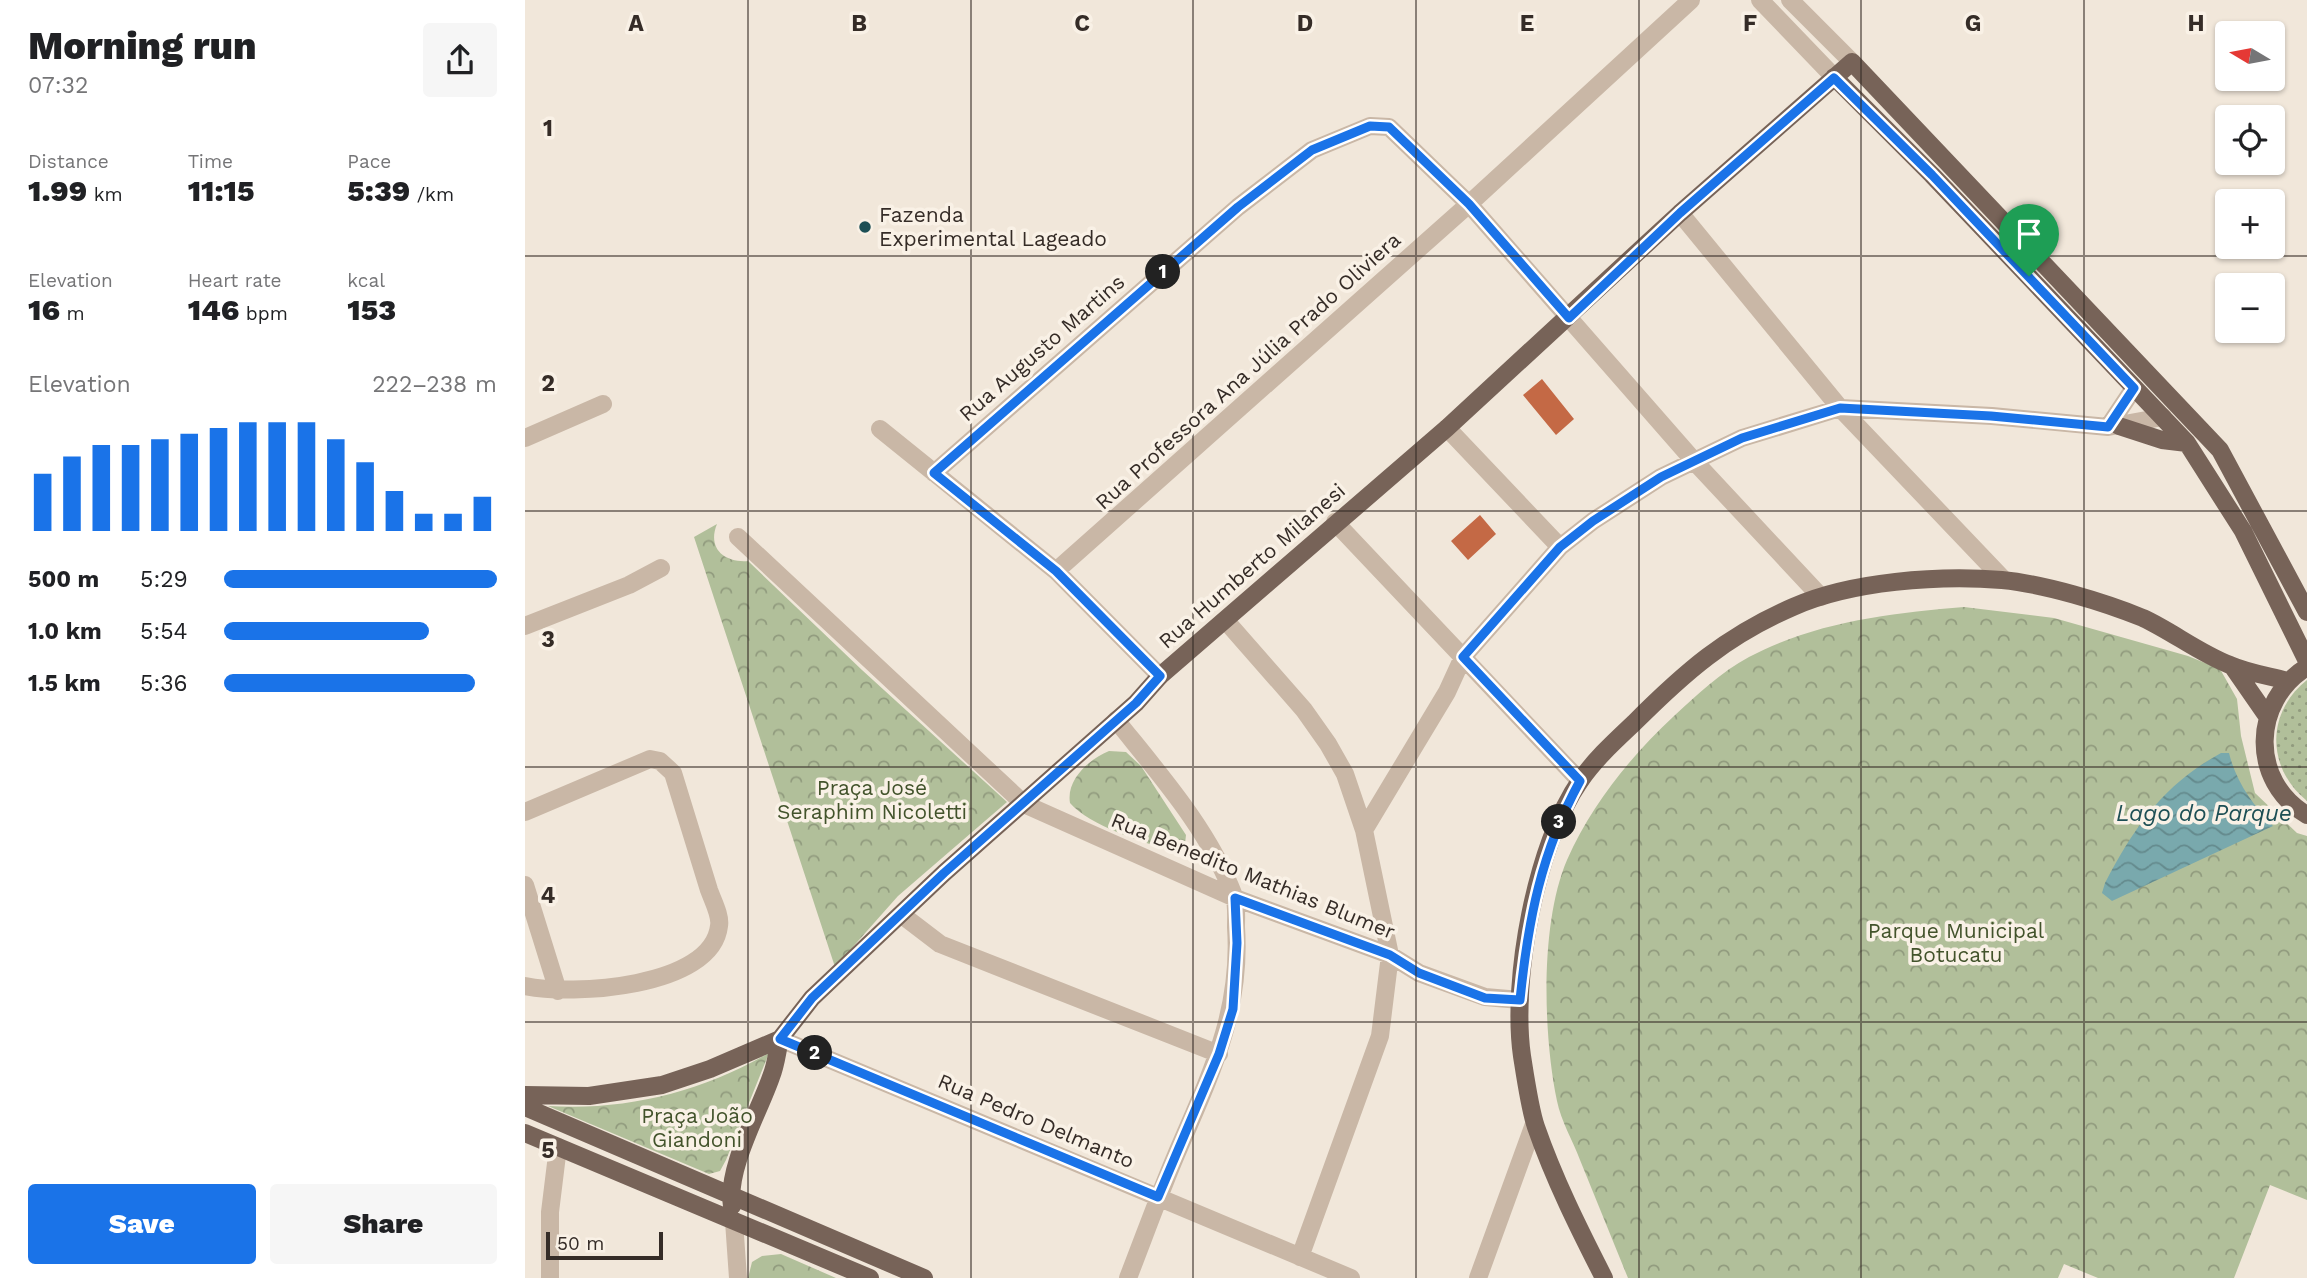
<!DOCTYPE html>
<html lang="en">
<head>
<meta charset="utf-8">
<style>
	body { margin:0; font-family:"Work Sans",sans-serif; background:#f6f6f6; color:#202124; height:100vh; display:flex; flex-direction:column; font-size:26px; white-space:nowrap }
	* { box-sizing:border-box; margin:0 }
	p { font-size:23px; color:#757577 }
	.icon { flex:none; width:38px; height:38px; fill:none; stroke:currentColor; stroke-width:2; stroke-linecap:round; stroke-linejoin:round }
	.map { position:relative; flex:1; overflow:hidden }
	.drawer { display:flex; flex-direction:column; background:#fff; width:525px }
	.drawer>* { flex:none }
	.needle { width:46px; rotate:280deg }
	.tools { position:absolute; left:1690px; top:21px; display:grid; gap:14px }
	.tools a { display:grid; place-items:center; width:70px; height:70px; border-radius:7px; background:#fff; box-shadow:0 2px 5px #0004; font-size:35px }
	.scale { position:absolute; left:21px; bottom:18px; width:117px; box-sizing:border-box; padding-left:7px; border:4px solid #352c27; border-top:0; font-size:19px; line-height:24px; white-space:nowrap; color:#352c27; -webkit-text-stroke:5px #f9f1e6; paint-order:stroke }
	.pin { position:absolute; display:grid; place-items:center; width:60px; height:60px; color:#fff; margin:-72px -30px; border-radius:50% 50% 50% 0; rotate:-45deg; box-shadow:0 0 7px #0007 }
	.pin .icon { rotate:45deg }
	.km { position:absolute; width:35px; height:35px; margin:-18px; border-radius:50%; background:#222; color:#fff; font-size:19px; line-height:35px; text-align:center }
	.round { display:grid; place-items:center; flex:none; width:74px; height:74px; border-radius:7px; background:#f6f6f6 }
	.overview { display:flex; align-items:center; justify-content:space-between; height:119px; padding:0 28px }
	h1 { font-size:38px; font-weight:800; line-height:52px }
	.metrics { display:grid; grid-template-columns:repeat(3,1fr); gap:10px; height:119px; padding:7px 28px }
	.metrics div { display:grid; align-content:center }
	.metrics b { font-size:30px; font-weight:800 }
	.metrics small { font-size:19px; font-weight:400 }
	.metrics p { font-size:19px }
	.chart { height:196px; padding:14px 28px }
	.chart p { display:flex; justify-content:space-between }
	.chart svg { width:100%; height:126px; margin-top:7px; stroke:#1a73e8; stroke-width:6 }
	.cta { display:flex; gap:14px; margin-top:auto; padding:14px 28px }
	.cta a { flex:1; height:80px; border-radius:7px; background:#1a73e8; color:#fff; font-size:28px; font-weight:800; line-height:80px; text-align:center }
	.cta a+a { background:#f6f6f6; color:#202124 }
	ul { padding:0 28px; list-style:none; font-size:23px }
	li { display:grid; grid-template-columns:112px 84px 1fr; align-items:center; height:52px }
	li i { height:18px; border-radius:9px; background:#1a73e8 }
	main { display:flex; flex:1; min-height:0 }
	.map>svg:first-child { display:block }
</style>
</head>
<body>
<main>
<section class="drawer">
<div class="overview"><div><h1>Morning run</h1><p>07:32</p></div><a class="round"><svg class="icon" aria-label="share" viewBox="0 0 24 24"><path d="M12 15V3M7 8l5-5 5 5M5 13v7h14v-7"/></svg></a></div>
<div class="metrics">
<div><p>Distance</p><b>1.99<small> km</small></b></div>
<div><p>Time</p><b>11:15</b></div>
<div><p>Pace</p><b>5:39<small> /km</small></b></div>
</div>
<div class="metrics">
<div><p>Elevation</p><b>16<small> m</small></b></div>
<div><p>Heart rate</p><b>146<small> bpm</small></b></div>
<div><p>kcal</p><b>153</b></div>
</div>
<div class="chart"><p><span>Elevation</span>222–238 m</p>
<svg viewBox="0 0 160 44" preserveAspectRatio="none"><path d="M5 44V24M15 44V18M25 44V14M35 44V14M45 44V12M55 44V10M65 44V8M75 44V6M85 44V6M95 44V6M105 44V12M115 44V20M125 44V30M135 44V38M145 44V38M155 44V32"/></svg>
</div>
<ul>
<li><b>500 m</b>5:29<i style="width:100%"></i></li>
<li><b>1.0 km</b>5:54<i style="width:75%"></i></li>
<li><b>1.5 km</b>5:36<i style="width:92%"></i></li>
</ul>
<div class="cta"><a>Save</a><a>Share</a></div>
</section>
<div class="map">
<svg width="1782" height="1278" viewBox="0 0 1782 1278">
	<defs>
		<pattern id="grass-dots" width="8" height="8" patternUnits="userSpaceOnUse" patternTransform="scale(1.75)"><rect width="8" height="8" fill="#b1bf9a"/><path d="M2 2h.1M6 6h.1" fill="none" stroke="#919b7e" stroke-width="1.8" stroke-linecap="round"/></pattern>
		<pattern id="park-crowns" width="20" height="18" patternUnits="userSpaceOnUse" patternTransform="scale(1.75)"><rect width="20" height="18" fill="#b1bf9a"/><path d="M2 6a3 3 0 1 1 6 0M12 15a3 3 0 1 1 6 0" fill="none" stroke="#919b7e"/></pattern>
		<pattern id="water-waves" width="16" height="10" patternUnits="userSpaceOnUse" patternTransform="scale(1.75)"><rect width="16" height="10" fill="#79a9ad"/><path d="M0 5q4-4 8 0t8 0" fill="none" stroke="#648a8d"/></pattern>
	</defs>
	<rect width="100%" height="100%" fill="#f1e7da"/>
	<path fill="url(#grass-dots)" d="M1782 680V801C1742 769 1740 713 1782 680Z"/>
	<path fill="url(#park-crowns)" d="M192 524C182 548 199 563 223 561L337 670 482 802 373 896 310 967 169 537Z
		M1439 607 1529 618 1663 656 1695 669 1712 699 1716 736 1730 793 1772 833 1782 836V1200L1745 1185 1709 1278H1573L1539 1264 1533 1278H1103C1087 1239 1071 1199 1055 1160 1048 1141 1036 1121 1032 1101 1018 1034 1015 923 1042 860 1067 804 1105 757 1149 716 1172 695 1196 672 1224 657 1290 622 1366 613 1439 607Z
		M584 751 601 752 616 766 661 835 660 844 655 851H647C618 842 565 826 545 803 541 780 564 759 584 751Z
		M244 1053 201 1160 195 1171 184 1174 23 1106C101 1111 176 1092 244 1053Z
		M256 1254 311 1278H223L227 1262 237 1256Z"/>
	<path fill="url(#water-waves)" d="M1696 753H1704C1711 782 1728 805 1748 826L1587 901 1577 893 1580 883C1610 826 1639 784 1696 753Z"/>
	<path fill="#c46945" d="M1017 379 1049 419 1031 435 998 395Z
		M955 515 971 534 943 560 926 541Z"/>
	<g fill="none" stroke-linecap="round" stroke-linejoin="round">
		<path stroke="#c9b7a6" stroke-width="18" d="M1235 0 1309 77
			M1265 0 1327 62
			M1155 213 1315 408 1479 580
			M1583 427 1609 388
			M922 428 1035 547
			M355 429 531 571 635 676
			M0 438 78 404
			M409 473 713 207 787 150 845 126 864 127 944 204 1169 461 1296 597
			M810 522 1055 781
			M213 537 499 804 710 898 865 955 894 973 960 997 995 1000
			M531 571 944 204 1166 0
			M701 621 779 710 803 744 820 774 839 830 865 955 855 1036 775 1257
			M0 626 104 585 136 568
			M591 720C635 775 684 830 709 896 712 905 711 917 711 927 717 1013 684 1078 651 1155 634 1195 619 1237 603 1278
			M0 812 125 759 135 761 148 773C160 812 172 851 184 890 188 901 196 916 194 926 187 988 46 996 0 986
			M839 830 922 692 938 657 1035 547 1068 521 1136 477 1217 438 1315 408 1467 416 1583 427 1638 417
			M0 885 33 991
			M377 915 415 944 694 1054
			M255 1039 826 1278
			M209 1221 213 1278
			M25 1278V1212L33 1147
			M953 1278 1009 1124"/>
		<path stroke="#776358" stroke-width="18" d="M1309 77 1407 175 1662 443 1718 531 1782 661
			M1594 426 1637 440 1662 443
			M1708 667 1742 716
			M1782 667C1727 701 1724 781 1782 815
			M0 1095 64 1096 137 1085 185 1069 255 1039 287 998 419 873 611 703 635 676 922 428 1155 213 1327 62 1695 450 1782 612
			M0 1107 399 1278
			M0 1133 345 1278
			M207 1206C201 1169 234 1112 246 1077 251 1065 252 1052 255 1039
			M1079 1278C1054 1229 1029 1179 1011 1127 1005 1110 1000 1075 997 1056 986 980 1011 844 1055 781 1070 759 1090 741 1109 723 1160 672 1201 636 1268 607 1326 581 1414 575 1477 580 1519 584 1579 602 1618 618 1648 632 1674 653 1705 665 1723 673 1744 676 1763 681"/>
	</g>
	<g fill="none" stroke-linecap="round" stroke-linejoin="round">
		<g stroke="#fff" stroke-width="14">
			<path id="route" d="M1309 78 1407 175 1609 388 1583 427 1466 416 1315 408 1217 438 1136 477 1068 521 1035 547 938 657 1055 781C1016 852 1003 921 995 1000L960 998 894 973 865 955 710 898 712 943 708 1009 694 1054 633 1197 255 1039 287 998 419 873 611 703 635 676 531 571 409 473 713 207 787 150 845 126 864 127 944 204 1044 318 1155 213Z"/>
		</g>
		<use href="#route" stroke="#1a73e8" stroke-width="9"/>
	</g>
	<path fill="none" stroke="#352c27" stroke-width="2" stroke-opacity="0.55" d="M223 0V1278M446 0V1278M668 0V1278M891 0V1278M1114 0V1278M1336 0V1278M1559 0V1278M0 256H1782M0 511H1782M0 767H1782M0 1022H1782"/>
	<circle fill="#1d4f55" stroke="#f9f1e6" stroke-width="2.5" cx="340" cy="227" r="7"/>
	<g text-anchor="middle" stroke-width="7" stroke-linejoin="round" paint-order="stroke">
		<g font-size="21" fill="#352c27" stroke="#f9f1e6" text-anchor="start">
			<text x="354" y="222">Fazenda<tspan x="354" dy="24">Experimental Lageado</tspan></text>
		</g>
		<g font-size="21" fill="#352c27" stroke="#f9f1e6">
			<text transform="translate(517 348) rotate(-41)" y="7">Rua Augusto Martins</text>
			<text transform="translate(723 371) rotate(-42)" y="7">Rua Professora Ana Júlia Prado Oliviera</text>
			<text transform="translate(727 566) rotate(-41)" y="7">Rua Humberto Milanesi</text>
			<text transform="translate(728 876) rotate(22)" y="7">Rua Benedito Mathias Blumer</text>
			<text transform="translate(511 1121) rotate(23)" y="7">Rua Pedro Delmanto</text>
		</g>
		<g font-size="21" fill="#42532b" stroke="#f9f1e6">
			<text x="347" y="795">Praça José<tspan x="347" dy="24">Seraphim Nicoletti</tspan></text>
			<text x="1431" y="938">Parque Municipal<tspan x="1431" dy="24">Botucatu</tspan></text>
			<text x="172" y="1123">Praça João<tspan x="172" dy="24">Giandoni</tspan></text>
		</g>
		<g font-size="23" font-style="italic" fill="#1d4f55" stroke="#f9f1e6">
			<text x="1679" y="821">Lago do Parque</text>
		</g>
	</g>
	<g font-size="23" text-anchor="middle" font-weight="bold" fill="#352c27" stroke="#f9f1e6" stroke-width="7" stroke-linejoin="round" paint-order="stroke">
		<text x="111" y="31">A</text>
		<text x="334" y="31">B</text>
		<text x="557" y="31">C</text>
		<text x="780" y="31">D</text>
		<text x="1002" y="31">E</text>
		<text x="1225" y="31">F</text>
		<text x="1448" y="31">G</text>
		<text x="1671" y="31">H</text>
		<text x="23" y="136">1</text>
		<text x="23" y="391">2</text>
		<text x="23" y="647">3</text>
		<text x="23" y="903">4</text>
		<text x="23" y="1158">5</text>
	</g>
</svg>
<div class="tools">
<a><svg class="needle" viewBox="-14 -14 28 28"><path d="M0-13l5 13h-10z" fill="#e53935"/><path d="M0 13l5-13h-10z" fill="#757577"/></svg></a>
<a><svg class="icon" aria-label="locate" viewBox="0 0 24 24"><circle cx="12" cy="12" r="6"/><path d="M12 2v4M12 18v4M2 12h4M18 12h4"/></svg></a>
<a>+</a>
<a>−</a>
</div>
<div class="scale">50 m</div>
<div class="pin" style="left:1504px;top:276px;background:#1e9e55"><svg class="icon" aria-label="arrive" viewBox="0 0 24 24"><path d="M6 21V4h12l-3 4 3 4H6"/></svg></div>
<b class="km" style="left:638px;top:272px">1</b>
<b class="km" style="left:290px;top:1053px">2</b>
<b class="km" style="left:1034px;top:822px">3</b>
</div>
</main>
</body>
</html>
